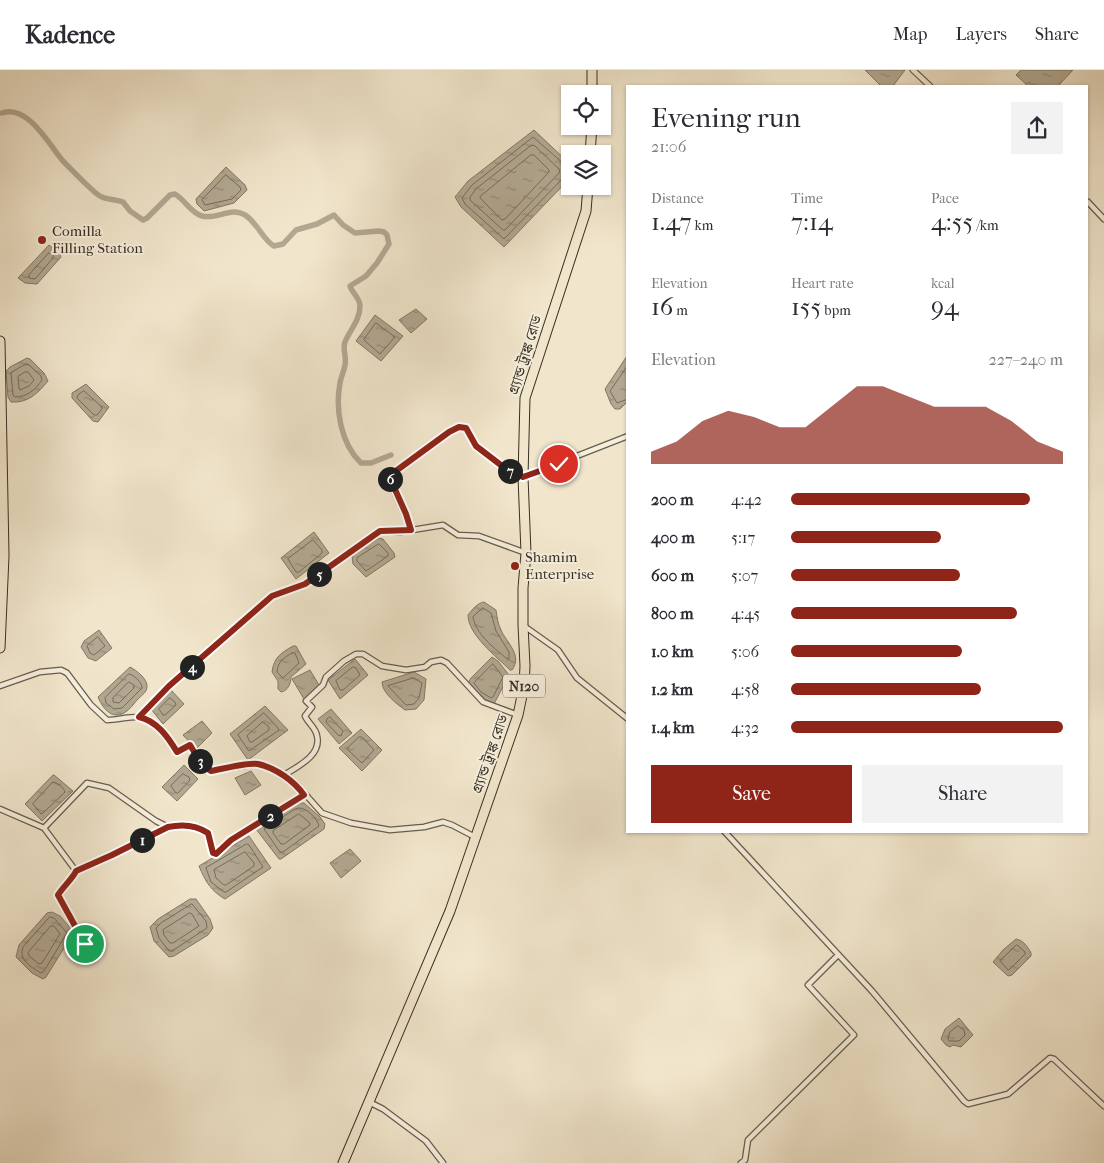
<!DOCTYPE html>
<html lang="en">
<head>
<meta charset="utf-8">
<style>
	body { margin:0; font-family:"IM FELL French Canon","Noto Serif Bengali",serif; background:#f2f2f3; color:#2b2b33; height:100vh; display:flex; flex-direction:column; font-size:19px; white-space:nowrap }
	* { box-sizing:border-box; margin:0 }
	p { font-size:16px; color:#7c7c81 }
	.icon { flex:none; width:28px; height:28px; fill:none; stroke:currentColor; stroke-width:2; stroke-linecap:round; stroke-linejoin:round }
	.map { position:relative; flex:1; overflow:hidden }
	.details { position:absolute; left:626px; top:15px; width:462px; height:748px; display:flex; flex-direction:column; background:#fff; border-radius:0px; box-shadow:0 1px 4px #0004 }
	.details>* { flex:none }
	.controls { position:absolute; left:561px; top:15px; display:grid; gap:10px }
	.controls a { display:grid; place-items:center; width:50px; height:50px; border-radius:0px; background:#fff; box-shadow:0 1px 4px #0004; font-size:25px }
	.pin { position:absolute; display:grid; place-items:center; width:42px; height:42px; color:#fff; margin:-21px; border:2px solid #fff; border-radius:50%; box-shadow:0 1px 5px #0007 }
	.km { position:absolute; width:25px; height:25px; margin:-12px; border-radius:50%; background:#222; color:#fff; font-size:14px; line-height:25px; text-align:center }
	.round { display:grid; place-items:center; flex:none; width:52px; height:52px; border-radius:0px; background:#f2f2f3 }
	.headline { display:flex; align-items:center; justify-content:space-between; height:85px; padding:0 25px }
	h1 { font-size:28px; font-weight:600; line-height:38px }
	.stats { display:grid; grid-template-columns:repeat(3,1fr); gap:8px; height:85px; padding:5px 25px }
	.stats div { display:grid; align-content:center }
	.stats b { font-size:25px; font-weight:600 }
	.stats small { font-size:14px; font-weight:400 }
	.stats p { font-size:14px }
	.chart { height:140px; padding:10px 25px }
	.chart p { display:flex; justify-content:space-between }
	.chart svg { width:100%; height:90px; margin-top:5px; fill:#8f2418; opacity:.7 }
	.cta { display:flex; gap:10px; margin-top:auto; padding:10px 25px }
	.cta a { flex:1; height:58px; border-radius:0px; background:#8f2418; color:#fff; font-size:20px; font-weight:600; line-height:58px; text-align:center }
	.cta a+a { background:#f2f2f3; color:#2b2b33 }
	ul { padding:0 25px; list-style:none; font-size:16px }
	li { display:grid; grid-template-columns:80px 60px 1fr; align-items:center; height:38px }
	li i { height:12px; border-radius:6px; background:#8f2418 }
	header { display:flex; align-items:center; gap:30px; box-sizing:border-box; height:70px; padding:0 25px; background:#fff; border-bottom:1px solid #e1e1e2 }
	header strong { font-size:24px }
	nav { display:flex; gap:28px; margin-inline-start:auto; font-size:18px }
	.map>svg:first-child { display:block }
</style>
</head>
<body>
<header>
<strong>Kadence</strong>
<nav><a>Map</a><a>Layers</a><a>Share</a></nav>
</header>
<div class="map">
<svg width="1104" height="1093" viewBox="0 0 1104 1093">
	<defs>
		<pattern id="water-ripples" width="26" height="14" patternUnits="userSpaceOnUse" patternTransform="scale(1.25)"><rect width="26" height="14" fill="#b2a892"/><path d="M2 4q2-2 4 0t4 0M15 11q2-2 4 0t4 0" fill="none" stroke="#928977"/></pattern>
	</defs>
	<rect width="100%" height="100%" fill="#f1e6cc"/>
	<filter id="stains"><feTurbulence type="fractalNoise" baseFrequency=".004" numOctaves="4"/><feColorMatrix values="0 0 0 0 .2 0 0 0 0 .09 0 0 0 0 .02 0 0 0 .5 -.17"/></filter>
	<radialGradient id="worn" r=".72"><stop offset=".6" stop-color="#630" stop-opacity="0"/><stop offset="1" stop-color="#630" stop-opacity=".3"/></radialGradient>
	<path fill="url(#water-ripples)" stroke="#827865" d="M865 0H905L893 16H881Z
		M1021 0H1073L1058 16H1028L1016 5Z
		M534 60 570 94V108L504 177 461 137 455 127 468 111Z
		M226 97 245 115 247 120 234 133 204 141 197 134 196 129Z
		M49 175 59 183 61 187 37 214 25 213 18 208Z
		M416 239 427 249 411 263 399 250Z
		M375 245 403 266 381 291 356 271Z
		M627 286V332L620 339H615L611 334 605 319Z
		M27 288 30 289 44 303 48 311C37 324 28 333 11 332L8 327 6 301 10 297Z
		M86 314 109 337 98 352 93 351 72 328V323Z
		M314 462 329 483 296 509 281 488Z
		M379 468 383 469 394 483 395 487 366 507 353 494 352 486Z
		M484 532 496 540C497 547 498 554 501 560 506 572 523 585 512 600H510C497 587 468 565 468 545 472 540 477 533 484 532Z
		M99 560 112 578 96 591 88 588 81 577 84 571Z
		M293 576H296L306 594 291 607C291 613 288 621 281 622L278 619V611L272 602C274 587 281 583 293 576Z
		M492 587 498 591 509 605 494 634 478 626 468 613 471 608Z
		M355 589 368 605 340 629 328 610Z
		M130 597C136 600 148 609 147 617 147 622 142 625 138 629 134 633 130 640 124 643 111 650 102 637 98 627Z
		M310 600 319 615 304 629 292 609Z
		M414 602 426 609 424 630 416 639 405 640C397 634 382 623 382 612Z
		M171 620 184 634 163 654 151 639Z
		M265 636 288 660 248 690 230 664Z
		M331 639 352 663 339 674 318 649Z
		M202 651 212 663 196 679 183 665Z
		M361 659 382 680 362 701 339 678Z
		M184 695 198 709 177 731 162 717Z
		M251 701 261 715 245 725 235 708Z
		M53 705H54L73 721 42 751 25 734Z
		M299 733H304L320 747 325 754 324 759 281 789H279L256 759 293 734Z
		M249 766 271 798 225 829C211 821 205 811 199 796Z
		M350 779 361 791 341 808 330 793Z
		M190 829H196L210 849 213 858 208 865 174 886 169 887 154 871 150 857 158 849Z
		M52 842 60 846 74 862 46 907 43 909 32 903 16 887 19 875 47 843Z
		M1016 869C1023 870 1028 877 1031 883V886L1012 905 1008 906 993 892 1003 880Z
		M959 948 973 965 961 977 953 975 950 977 946 975 941 969 945 959Z"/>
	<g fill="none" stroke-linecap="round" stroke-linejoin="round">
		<path stroke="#766c5a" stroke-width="1" d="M532 75 535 76 559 99 560 102 505 160H503L470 130V127L476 119Z
			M531 85H534L549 100V102L505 149 502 150 481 129 480 127Z
			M570 97 565 95 533 67 472 115 462 128 465 134 504 169 564 107 570 105
			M226 105 240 117 241 120 232 129 205 135 202 130Z
			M49 183 53 184V188L35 209 29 208V205Z
			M376 253 395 267 380 284 364 270Z
			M26 294 29 295 41 306 42 310C35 320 27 327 15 327L13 325 11 303Z
			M628 295 610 321 617 333 628 329
			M25 302H28L34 310 29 316 20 320 19 318 18 307Z
			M84 321 102 337V339L97 345H94L77 328 78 325Z
			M313 470 322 480V483L299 502H296L288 489Z
			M379 474 388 483V486L366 501 357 491V488Z
			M483 538 491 543 496 561 509 582V589L506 588C494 578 475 563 473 547Z
			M98 567 105 576 94 585 90 583 87 576Z
			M292 583H295L299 593 283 608 277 602C278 591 284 588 292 583Z
			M493 594 503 607 493 627 491 628 481 622 474 613Z
			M353 597 356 598 360 605 343 620H340L336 611Z
			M129 604C134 605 142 612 142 618L122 638 114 639 106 633 105 628Z
			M414 608 422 613 419 628 414 634 406 635 388 616Z
			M129 612 134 615V618L119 633 113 632V628Z
			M170 628 175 632 176 635 165 645H163L159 639Z
			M264 643 278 658 279 660 249 681 238 665Z
			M330 647 343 661 341 666 338 665 326 652 327 649Z
			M263 652 269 657V660L252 672H250L247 666Z
			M359 667H362L374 680 362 693 347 679Z
			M183 704 189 707 190 710 178 723H176L171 716Z
			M53 712C57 712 64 718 65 722L43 743 41 744 33 734Z
			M299 738C307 738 317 748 319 756L283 782H280L264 759 295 739Z
			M299 744 309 752 310 755 284 774H281L273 763V761Z
			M247 774 249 775 263 797 226 822H224L211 812 206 798Z
			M245 782 254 793V796L226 815H224L216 808 214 800Z
			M192 834 206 851 207 858 172 881H169L159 868 156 858 161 853Z
			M190 843 192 844 199 856 173 873H170L164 865 163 860Z
			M50 847 54 848 67 863 44 901 41 903C31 897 18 890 23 877Z
			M51 856H54L60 864 42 893 39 894 29 886 28 883Z
			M1017 875 1025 882V884L1010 899 1008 900 1000 891Z
			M958 956 964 960 965 965 959 971H949L948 968 950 962Z"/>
		<path stroke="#b2a892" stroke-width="5.5" d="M2 43C28 34 50 76 63 91 74 102 85 114 97 124 105 131 113 128 123 132L130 141 143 150 147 148 170 125 175 124C185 130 191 143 202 146 217 150 231 136 245 145 257 152 263 170 274 176L283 174 296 160 317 154 334 145 343 155 355 163 379 161 384 162 387 165 389 174 377 193 366 206 350 216C352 223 360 228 360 236 360 250 350 260 345 272 342 279 347 287 345 295 344 301 341 307 340 313 335 340 341 374 361 393H371L391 385"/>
		<g stroke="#675d4c" stroke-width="7">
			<path id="street" d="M913 0 930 16
				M1088 132 1104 149
				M411 460C405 441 394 425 389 407L449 362 459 357H466C470 363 472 370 476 375 485 387 510 401 523 407L628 366
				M524 556 558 580 577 608 628 649
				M0 616 40 602 61 600 67 603 91 635 107 650C118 650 130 646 140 647 156 648 169 669 177 682L190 675 202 695 211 701 257 694 269 698 297 715 322 743 351 753 390 760 424 757 443 752 452 755 475 767
				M139 647 169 616 273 525 305 514 381 461 400 462 443 455 458 465 479 466 526 483
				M283 706C296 697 322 686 317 666 316 658 308 653 305 646L312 637 306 631 323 615 326 607 344 591 356 584H363L382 596 406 600 425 597 431 592 441 590 447 593 483 632 518 645
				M0 739 44 758 87 713 109 718 156 751 168 757 176 755 199 757 208 763 213 783H216L231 770 305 725
				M44 758 76 801C74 807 62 818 58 825L85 874
				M724 761 872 921 964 1031 968 1034 1008 1024 1050 988 1054 989 1104 1036
				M76 801 112 785 168 757
				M369 1032 383 1039 426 1071 443 1093
				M741 1093 745 1090 748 1070 854 965 808 915 838 885"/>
		</g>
		<g stroke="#392f22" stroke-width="11">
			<path id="highway" d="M592 0V24
				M590 84 592 56
				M0 271 4 486 0 578
				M343 1093 450 841 518 645 524 616 525 596 523 555V518L526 483 523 407 525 328 586 141 588 116"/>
		</g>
		<use href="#street" stroke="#f6efde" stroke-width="4.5"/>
		<use href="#highway" stroke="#f1e6cc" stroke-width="9"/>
	</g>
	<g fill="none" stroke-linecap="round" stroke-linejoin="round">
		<g stroke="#fff" stroke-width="10">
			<path id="route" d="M85 874 58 825C62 818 74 807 76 801L112 785 168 757C182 754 196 755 208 763L213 783 216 784 231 770 304 725C294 711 276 698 258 694 249 692 221 699 211 701L202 695 190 675 177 682C168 667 157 651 139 647L169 616 272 526 305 514 380 461 411 460 406 444 389 406 449 362 459 357 466 358 476 376 506 399 523 407 559 394"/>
		</g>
		<use href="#route" stroke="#8f2418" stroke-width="6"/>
	</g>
	<g fill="#8f2418" stroke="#f6efde" stroke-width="2">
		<circle cx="42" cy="170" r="5"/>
		<circle cx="515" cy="496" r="5"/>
	</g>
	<g text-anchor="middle" stroke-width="4" stroke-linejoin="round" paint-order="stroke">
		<rect fill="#f6efde" stroke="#72695a" stroke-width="1" x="503" y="604.5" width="42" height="23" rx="4"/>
		<g font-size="14" font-weight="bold" fill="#392f22">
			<text x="524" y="621">N120</text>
		</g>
		<g font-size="15" fill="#392f22" stroke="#f6efde" text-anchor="start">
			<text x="52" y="166">Comilla<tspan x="52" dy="17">Filling Station</tspan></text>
			<text x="525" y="492">Shamim<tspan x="525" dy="17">Enterprise</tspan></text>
		</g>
		<g font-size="15" fill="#392f22" stroke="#f6efde">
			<text transform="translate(525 285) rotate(-73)" y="5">গ্র্যান্ড ট্রাঙ্ক রোড</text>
			<text transform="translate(490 684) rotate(-71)" y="5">গ্র্যান্ড ট্রাঙ্ক রোড</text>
		</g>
	</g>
	<rect width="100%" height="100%" filter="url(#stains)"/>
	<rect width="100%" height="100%" fill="url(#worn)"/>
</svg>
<div class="controls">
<a><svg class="icon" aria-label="locate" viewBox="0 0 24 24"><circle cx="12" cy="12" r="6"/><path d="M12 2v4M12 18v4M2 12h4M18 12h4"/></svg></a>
<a><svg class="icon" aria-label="layers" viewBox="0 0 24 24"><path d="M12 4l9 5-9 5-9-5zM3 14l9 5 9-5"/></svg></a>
</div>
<div class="pin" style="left:85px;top:874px;background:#1e9e55"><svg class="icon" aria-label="arrive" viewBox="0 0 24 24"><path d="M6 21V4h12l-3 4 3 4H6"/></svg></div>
<div class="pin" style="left:559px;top:394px;background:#d93025"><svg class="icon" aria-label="check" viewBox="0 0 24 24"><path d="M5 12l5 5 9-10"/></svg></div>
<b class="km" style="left:142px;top:770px">1</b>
<b class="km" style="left:270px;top:746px">2</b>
<b class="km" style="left:200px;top:691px">3</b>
<b class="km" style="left:192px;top:597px">4</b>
<b class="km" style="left:319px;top:504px">5</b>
<b class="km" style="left:390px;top:409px">6</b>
<b class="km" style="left:510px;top:401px">7</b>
<section class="details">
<div class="headline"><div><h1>Evening run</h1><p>21:06</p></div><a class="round"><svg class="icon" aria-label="share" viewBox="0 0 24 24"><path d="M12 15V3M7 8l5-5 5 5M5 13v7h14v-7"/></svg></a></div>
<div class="stats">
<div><p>Distance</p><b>1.47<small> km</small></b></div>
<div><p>Time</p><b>7:14</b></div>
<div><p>Pace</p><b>4:55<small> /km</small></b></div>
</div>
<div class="stats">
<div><p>Elevation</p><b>16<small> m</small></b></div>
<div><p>Heart rate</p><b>155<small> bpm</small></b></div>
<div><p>kcal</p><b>94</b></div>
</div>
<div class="chart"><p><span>Elevation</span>227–240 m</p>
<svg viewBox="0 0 160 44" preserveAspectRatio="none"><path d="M0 44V38L10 33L20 23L30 18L40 21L50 26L60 26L70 16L80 6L90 6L100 11L110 16L120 16L130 16L140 23L150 33L160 38V44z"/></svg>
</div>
<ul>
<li><b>200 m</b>4:42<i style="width:88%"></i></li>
<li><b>400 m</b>5:17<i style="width:55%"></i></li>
<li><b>600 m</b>5:07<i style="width:62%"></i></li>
<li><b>800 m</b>4:45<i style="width:83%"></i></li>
<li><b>1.0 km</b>5:06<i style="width:63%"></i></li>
<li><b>1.2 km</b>4:58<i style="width:70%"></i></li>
<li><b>1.4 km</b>4:32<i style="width:100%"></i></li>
</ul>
<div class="cta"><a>Save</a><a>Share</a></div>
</section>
</div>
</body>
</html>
